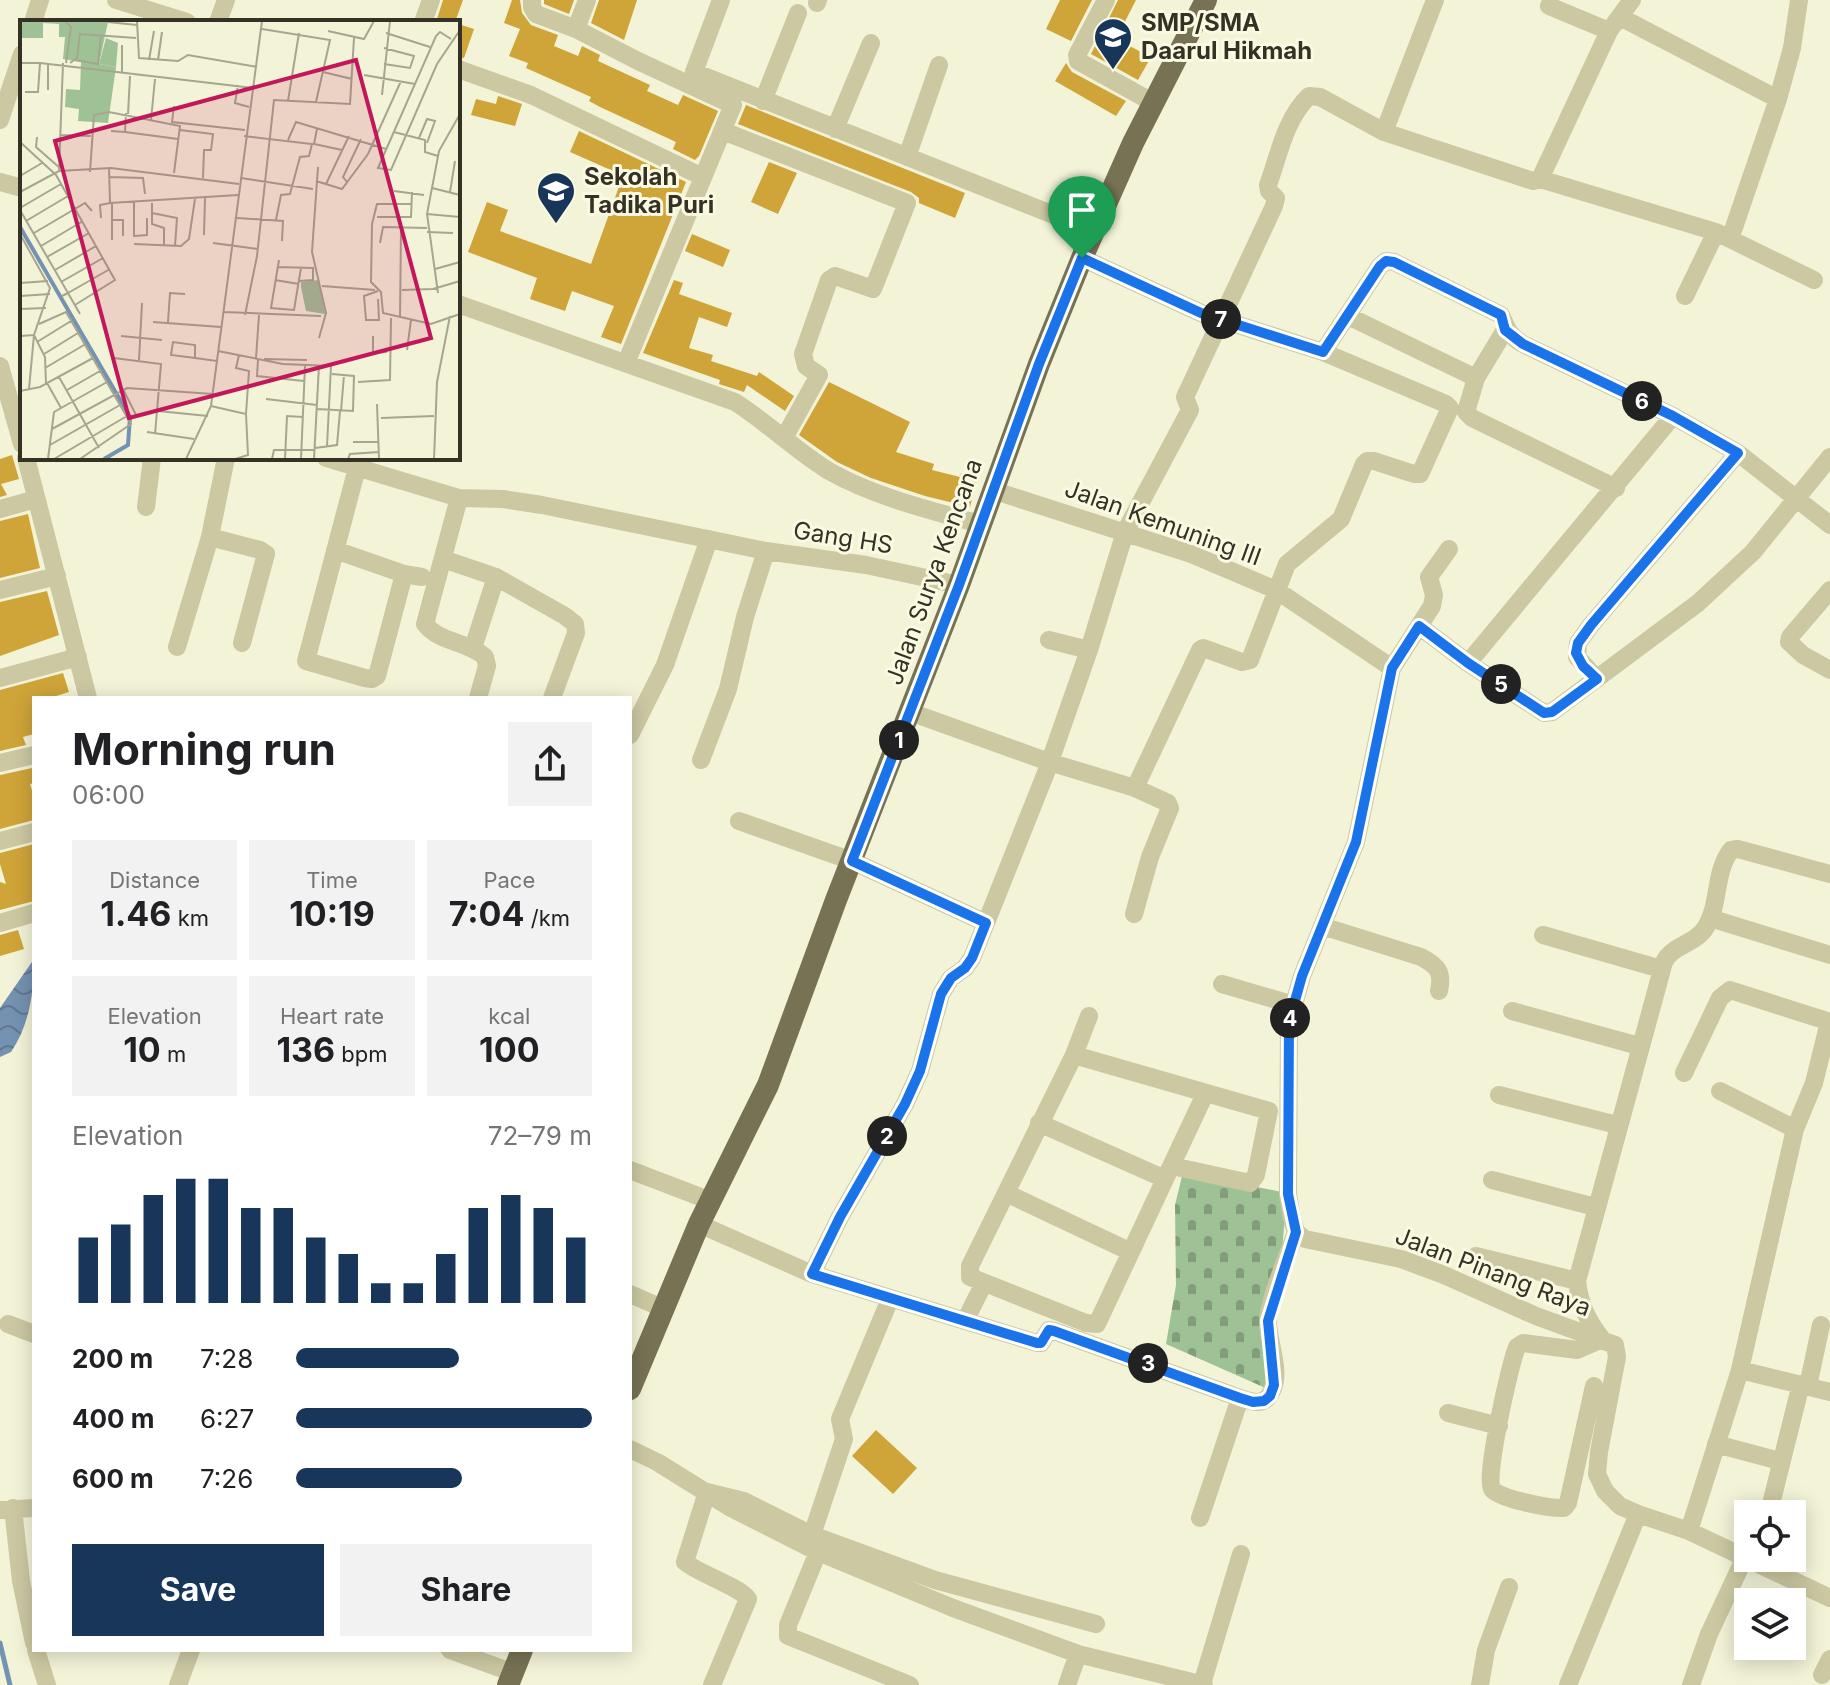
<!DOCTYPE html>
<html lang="en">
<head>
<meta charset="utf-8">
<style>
	body { margin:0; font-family:Inter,sans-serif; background:#f2f2f2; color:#202124; height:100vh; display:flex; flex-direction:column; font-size:30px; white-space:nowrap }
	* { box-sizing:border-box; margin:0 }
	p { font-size:26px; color:#757577 }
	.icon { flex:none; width:44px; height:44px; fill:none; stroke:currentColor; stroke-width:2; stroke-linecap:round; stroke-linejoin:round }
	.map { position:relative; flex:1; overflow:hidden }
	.panel { position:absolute; left:32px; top:696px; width:600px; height:956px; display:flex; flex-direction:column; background:#fff; border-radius:0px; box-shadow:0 4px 20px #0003 }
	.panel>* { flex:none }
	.tools { position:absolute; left:1734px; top:1500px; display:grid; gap:16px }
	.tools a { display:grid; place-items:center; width:72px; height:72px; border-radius:0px; background:#fff; box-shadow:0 4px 20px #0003; font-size:40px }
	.pin { position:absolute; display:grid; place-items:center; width:68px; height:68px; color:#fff; margin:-82px -34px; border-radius:50% 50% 50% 0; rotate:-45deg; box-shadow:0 0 8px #0007 }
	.pin .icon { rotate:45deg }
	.km { position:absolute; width:40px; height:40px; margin:-20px; border-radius:50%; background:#222; color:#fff; font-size:22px; line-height:40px; text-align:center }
	.round { display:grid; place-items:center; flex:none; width:84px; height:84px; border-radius:0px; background:#f2f2f2 }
	.head { display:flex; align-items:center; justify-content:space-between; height:136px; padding:0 40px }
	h1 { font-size:44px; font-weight:700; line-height:60px }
	.stats { display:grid; grid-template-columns:repeat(3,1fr); gap:12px; height:136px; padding:8px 40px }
	.stats div { display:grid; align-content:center; border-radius:0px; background:#f2f2f2; text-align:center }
	.stats b { font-size:34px; font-weight:700 }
	.stats small { font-size:22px; font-weight:400 }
	.stats p { font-size:22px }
	.chart { height:224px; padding:16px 40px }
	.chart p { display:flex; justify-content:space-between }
	.chart svg { width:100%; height:144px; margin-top:8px; stroke:#183659; stroke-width:6 }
	.cta { display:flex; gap:16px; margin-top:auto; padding:16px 40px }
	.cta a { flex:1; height:92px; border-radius:0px; background:#183659; color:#fff; font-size:32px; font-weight:700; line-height:92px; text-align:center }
	.cta a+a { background:#f2f2f2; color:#202124 }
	ul { padding:0 40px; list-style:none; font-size:26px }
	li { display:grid; grid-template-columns:128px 96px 1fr; align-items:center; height:60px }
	li i { height:20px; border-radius:10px; background:#183659 }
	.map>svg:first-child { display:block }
</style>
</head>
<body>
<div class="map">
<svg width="1830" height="1685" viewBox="0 0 1830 1685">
	<defs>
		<pattern id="cemetery-stones" width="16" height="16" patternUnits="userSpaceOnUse" patternTransform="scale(2)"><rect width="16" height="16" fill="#9ec296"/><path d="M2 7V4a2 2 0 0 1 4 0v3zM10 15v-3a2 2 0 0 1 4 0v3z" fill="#829e7a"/></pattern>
		<pattern id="water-waves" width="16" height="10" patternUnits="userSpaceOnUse" patternTransform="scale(2)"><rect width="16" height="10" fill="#7492b1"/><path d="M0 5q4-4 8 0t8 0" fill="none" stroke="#607890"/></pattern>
	</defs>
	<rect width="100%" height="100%" fill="#f2f3d7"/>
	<path fill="url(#cemetery-stones)" d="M1183 1172 1287 1193 1270 1390 1166 1344 1176 1285 1175 1205Z"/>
	<path fill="url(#water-waves)" d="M34 959C34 991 30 1024 11 1052L0 1057V1008Z"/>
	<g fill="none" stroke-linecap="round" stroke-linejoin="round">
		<path stroke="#7492b1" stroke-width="5" d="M0 1643 10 1685"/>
	</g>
	<path fill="#cfa439" d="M443 0H463L455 22H436Z
		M512 0H520L522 13 531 25 558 35 554 46 578 56 582 46 600 55 598 61 650 85 647 91 678 105 683 95 718 111 699 156 695 160 673 149 676 142 600 107 589 101 591 97 526 68 528 63 509 56 520 29 504 23Z
		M544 0H574L569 14 544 4Z
		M599 0H637L624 40 591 23Z
		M1060 0H1092L1071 41 1046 29Z
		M1118 0H1136L1116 39 1151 57 1138 80 1091 54Z
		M458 24 474 29 464 58 458 57Z
		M1066 63 1072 72 1126 101 1116 116 1055 81Z
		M498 96 522 104 515 126 471 115 476 99 496 104Z
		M746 105 965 193 955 218 919 203V198L911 192 738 124Z
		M579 131 686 182 621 344 601 337 614 306 572 291 565 311 530 299 537 278 468 252 487 202 508 210 500 231 591 264 621 181 611 177 613 171 570 152Z
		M769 162 797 173 778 214 751 202Z
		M692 234 730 250 723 267 685 251Z
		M674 280 683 283 679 294 732 313 727 327 699 317 689 348 713 355 711 361 757 376 759 372 794 396 785 411 747 385 744 392 719 384 720 380 643 353Z
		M829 382 910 422 896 452 934 464 932 470 960 477 961 473 978 477 970 507 925 496 871 478 837 462 799 435Z
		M12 455 19 479 1 484 7 495 0 497V459Z
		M28 514 40 568 0 578V521Z
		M47 591 59 635 0 656V602Z
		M63 673 69 692 50 698H34V734L23 737 26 745 0 751V690Z
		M32 768 34 783 30 784 34 797V820L0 829V775Z
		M34 844V901L0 910V882L6 884 0 864V853Z
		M18 930 24 949 0 956V935Z
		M876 1430 917 1468 893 1494 852 1456Z"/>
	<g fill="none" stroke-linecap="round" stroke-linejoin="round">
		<path stroke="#cbc8a2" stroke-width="18" d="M116 0 187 22
			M532 0V7L536 14 576 29 638 61 733 105 626 363
			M721 0 694 72 1094 231
			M1106 0 1077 55 1078 61 1154 103
			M817 3 818 0
			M1549 6 1609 31
			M1620 17 1778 99
			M33 22 40 0
			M218 22 226 0
			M423 22 431 0
			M576 29 587 0
			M458 69 531 95 703 177
			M763 101 798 13
			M0 120 22 54
			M835 129 871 43
			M723 131 907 203 873 289 835 276 829 280 803 354 806 366 819 375 784 438
			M1384 132 1435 0
			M907 157 939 65
			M1540 179 1609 31 1632 0
			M0 182 22 188
			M1730 239 1814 280
			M1082 258 1201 313 1323 352 1446 404 1450 408 1420 474H1414L1374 461H1367L1364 464 1341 519 1287 564 1250 660 1242 662 1203 648 1200 650 1135 788
			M1685 296 1716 232
			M458 304 735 402C768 423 796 451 829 471 875 497 929 510 980 524
			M1352 318 1476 378
			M1505 330 1476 378 1466 412 1472 418 1616 488
			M1323 352 1380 266 1386 261 1394 262 1501 315C1507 329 1509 336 1523 344L1673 416 1738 453 1830 525
			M0 366 22 444
			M26 458 88 698
			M326 458 459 498 503 499 542 505 766 551 866 565 959 585
			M357 468 306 661 365 678 372 679 377 676 404 574
			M992 490 1191 554 1276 590 1392 668
			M459 498 425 624C440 643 467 641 485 657L487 666 478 698
			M146 507 152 458
			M0 509 36 499
			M210 537 260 550 266 554 242 643
			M1449 549 1429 577 1434 595 1432 606 1392 668 1356 842 1302 976 1289 1022 1288 1194 1292 1219 1296 1232 1305 1239 1401 1259 1444 1275 1536 1316 1615 1345 1617 1357 1599 1452 1597 1474 1605 1491 1620 1506 1638 1514 1689 1531 1830 1598
			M335 550 404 574 422 577
			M443 559 496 577 565 616 575 624 576 633 552 698
			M0 590 57 576
			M1830 590 1790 637 1789 642 1803 655 1830 670
			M1419 626 1468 663 1544 713 1552 712 1698 603 1753 552 1830 457
			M1049 640 1089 650
			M177 647 210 537 226 458
			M473 648 496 577
			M1468 663 1673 416
			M0 678 78 657
			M1597 679 1577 657 1578 643 1591 625 1738 453
			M910 712 1049 762 1135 788 1168 803 1170 808 1150 857 1134 914
			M630 735 665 665 709 539
			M701 760 728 689 745 617 766 551
			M0 763 34 755
			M739 821 852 861 986 923
			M0 841 34 832
			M1710 918 1830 955
			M0 923 34 913
			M1322 926 1421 957C1438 966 1443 972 1439 991
			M1543 935 1661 969
			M1222 984 1294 1005
			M1512 1011 1639 1046
			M1089 1016 1074 1055 970 1266V1277L1086 1323 1097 1324 1205 1094
			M1074 1055 1269 1111 1256 1175 1250 1183 1172 1166
			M1684 1073 1720 998 1730 990 1830 1022
			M1720 1091 1795 1129
			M1499 1095 1617 1125
			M1039 1123 1165 1179
			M630 1170 711 1201
			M1492 1180 1595 1207
			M1006 1193 1131 1252
			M699 1224 812 1274 1037 1343H1041L1049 1330 1054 1331 1240 1398
			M1476 1256 1577 1281
			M812 1274 840 1217 905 1104 920 1071 941 994 951 978 965 968 972 958 1047 770 1089 650 1125 532 1190 410 1185 397 1274 206 1276 198 1269 191 1268 185C1279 155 1285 119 1309 96L1320 97 1384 132 1533 181 1540 179 1716 232 1730 239 1778 99 1792 48 1799 0
			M630 1294 662 1308
			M965 1321 984 1283
			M8 1324 34 1334
			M1602 1339C1587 1320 1580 1305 1577 1281L1664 962C1673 944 1695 945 1706 927 1720 904 1714 872 1731 850L1738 849 1830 874
			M1740 1370 1830 1392
			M1594 1386 1568 1503 1564 1508C1552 1509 1499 1499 1492 1489 1484 1480 1510 1363 1517 1347L1523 1343 1577 1350 1602 1339
			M1808 1386 1821 1325
			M1448 1413 1499 1426
			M1716 1444 1780 1461
			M630 1449 657 1462 731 1508 818 1552 953 1608 1078 1654 1204 1685
			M1772 1500 1801 1384
			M13 1508 21 1581 34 1643
			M0 1510 34 1508
			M1200 1518 1240 1398C1250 1401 1262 1406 1269 1396 1284 1376 1268 1344 1268 1322 1269 1298 1288 1256 1296 1232
			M1689 1531 1740 1370 1795 1129 1814 1083 1829 1022
			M812 1535 844 1439 840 1419 890 1299
			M818 1552 788 1625V1636L910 1685
			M36 1650 47 1685
			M450 1650 514 1673
			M1822 1675 1830 1659
			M1202 1684 1241 1554
			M178 1685 191 1650
			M712 1685 748 1599C741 1587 699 1574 685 1562L707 1492 744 1501 812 1535 935 1580 1096 1624
			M1067 1685 1078 1654
			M1480 1685 1486 1650 1509 1587
			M1568 1685 1638 1514
			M1691 1685 1709 1634 1745 1557"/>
		<path stroke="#787255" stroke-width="22" d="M630 1389 699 1224 768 1085 836 900 959 585 1039 364 1082 258 1133 143 1206 0
			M508 1685 522 1650"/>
	</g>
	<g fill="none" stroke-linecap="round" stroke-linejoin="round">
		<g stroke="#fff" stroke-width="16">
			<path id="route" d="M1082 258 1201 313 1323 352 1380 266 1386 261 1394 262 1501 315 1505 330 1523 344 1673 416 1738 453 1591 625 1578 643 1576 653 1583 666 1597 679 1552 712 1544 713 1468 663 1419 626 1392 668 1356 842 1302 976 1289 1022 1288 1194 1296 1232 1268 1321 1274 1385 1270 1396 1264 1401 1253 1402 1240 1398 1054 1331 1049 1330 1041 1343H1037L812 1274 840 1217 905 1104 920 1071 941 994 951 978 965 968 972 958 986 923 852 861 959 585 1039 364Z"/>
		</g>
		<use href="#route" stroke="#1a73e8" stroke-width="10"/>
	</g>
	<defs>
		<g id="school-pin" transform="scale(2)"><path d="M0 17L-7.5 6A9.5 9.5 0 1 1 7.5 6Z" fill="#183659" stroke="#fafae3"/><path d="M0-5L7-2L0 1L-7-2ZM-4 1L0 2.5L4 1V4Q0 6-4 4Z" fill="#fff"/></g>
	</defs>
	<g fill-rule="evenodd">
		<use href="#school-pin" x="1113" y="37"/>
		<use href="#school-pin" x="556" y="191"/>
	</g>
	<g text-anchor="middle" stroke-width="6" stroke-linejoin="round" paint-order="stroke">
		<g font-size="24" font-weight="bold" fill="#353225" stroke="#fafae3" text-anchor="start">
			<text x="1141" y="31">SMP/SMA<tspan x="1141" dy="28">Daarul Hikmah</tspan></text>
			<text x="584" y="185">Sekolah<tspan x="584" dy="28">Tadika Puri</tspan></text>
		</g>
		<g font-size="24" fill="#353225" stroke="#fafae3">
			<text transform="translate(1163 523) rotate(20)" y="8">Jalan Kemuning III</text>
			<text transform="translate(843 538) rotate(9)" y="8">Gang HS</text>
			<text transform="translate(934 572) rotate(-70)" y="8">Jalan Surya Kencana</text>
			<text transform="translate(1493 1272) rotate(21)" y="8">Jalan Pinang Raya</text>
		</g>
	</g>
	<g transform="translate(20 20)">
		<rect width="440" height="440" fill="#f2f3d7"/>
		<path d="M0 1 88 2 79 44 96 47 88 103 58 101 59 89 45 87 46 69 60 70 61 42 43 39 45 17H39V4L23 3V18H0Z" fill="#9ec296"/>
		<path d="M86 18 98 23 96 47 79 44Z" fill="#9ec296"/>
		<path d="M299 260 305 294 286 291 281 267V262Z" fill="#9ec296"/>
		<path fill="none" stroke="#7492b1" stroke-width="4" d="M0 207 110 397 108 425 84 439"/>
		<path fill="none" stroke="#a6a690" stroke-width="2" d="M45 1 51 7 46 43M117 1 119 38 158 41 168 35 237 47M88 2 117 5M242 9 310 20 296 82M308 11 344 19 354 1M366 13 410 27M431 19 420 12 416 16 358 148 371 150 417 44 440 10M364 28 394 36 390 48 364 44M55 40 78 44 81 15M129 40 134 11M138 40 142 12M0 43H20L18 72H5M20 43 233 68M28 43V70M50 43 57 38 60 14 116 18M303 52 332 59M102 53V25M344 55 395 64M218 65 215 83 229 87M362 75 370 1M268 81 279 13M154 86 152 102 225 110M108 94 110 56M131 100 135 59M297 109 294 124 322 130M160 110 193 114 191 130H184L183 158M91 111 105 112 106 93M105 112 158 119M374 112 405 120V132L418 136M41 115 71 116M224 116 292 124 289 136 280 137 270 174 261 175 256 200M17 117 16 127 40 148M399 118 407 99 415 101 407 123M268 120 276 102 366 129M0 122 36 155 95 260 55 285M298 147 292 232 306 293 299 318M89 148 90 183M39 151 43 43M70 152 74 95 89 92 160 106 154 153M0 156 22 143M89 157 123 158 125 174M221 158 293 169M296 161 322 169 348 134 381 61M327 162 323 157 341 119M306 164 329 116M412 168 440 175M374 171 404 175M0 172 39 151 91 148 219 164M430 172 435 141M114 182V216L127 215V198M92 183V220M132 183V204L144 208V225M391 184H357L352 204 351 262 361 272 363 293 411 304 440 294M0 188 41 164M0 190 48 273 42 276M132 193 157 198 155 226M407 194 440 197M357 197H391L392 172M81 198 80 185 90 183 218 175M217 198 263 201 262 221M93 200H103V216M6 201 48 176M407 212 433 213M14 213 65 183 72 191M0 214 30 268 14 315 9 369M184 215 185 178M193 223 238 229M360 223 363 207 407 208M114 224 161 226 169 219 175 179M21 226 63 201M27 237 69 213M259 240 251 288 274 290 281 248M258 247 293 248V260L279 261M415 249 440 242M35 250 76 226M255 260 279 264M41 262 83 238M0 263 28 261M302 266 355 270M382 270 413 269 440 261M358 271 344 276 346 300H359L358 279M418 273 407 194 419 131 440 94M0 276 30 274M0 289 26 288M204 292 301 296M60 294 48 273 90 249M225 295 237 236 254 80 330 84 334 18M380 298 381 208M133 302 201 307M148 302 150 273 165 274M19 304 46 292 111 404 60 439M0 316 14 315 25 337 26 364M101 316 142 320M353 316V333L367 332M17 322 51 301M387 330 391 300M198 331 263 344 311 346 307 426M24 334 58 313M219 335 216 348 229 351 226 394M94 338 141 344 135 414M175 338V325L153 322 151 335 175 338 197 341M236 338 239 295M244 339 287 340M119 340 122 283M238 340 237 356 284 361M25 348 64 325M39 357 79 428M338 362 370 360 371 298M27 363 41 388M103 369 117 397M47 370 80 351M0 371 20 367 73 338M246 379 297 385M357 384 359 439M191 386 226 394 228 435 215 439M297 389 333 391 334 356 312 354M138 391 188 396M321 391 324 355M361 398 414 396M32 409 107 368 193 374M127 412 174 419M333 422H358M30 425 100 385M295 428 317 425 320 391M28 439 34 392 87 362M34 439 107 396M166 439 191 386 242 1M252 439 254 430H295M265 439 267 396 283 397M281 439 285 346M294 439 299 345M328 439 330 434 359 432M414 439 417 362 430 296"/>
		<path fill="#c2185b" fill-opacity="0.15" stroke="#c2185b" stroke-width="4" d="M336 40 411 318 109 398 35 121Z"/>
		<rect width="440" height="440" fill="none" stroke="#353225" stroke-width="4"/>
	</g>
</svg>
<div class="tools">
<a><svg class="icon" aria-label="locate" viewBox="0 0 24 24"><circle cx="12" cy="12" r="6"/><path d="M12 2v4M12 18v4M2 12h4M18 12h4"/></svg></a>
<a><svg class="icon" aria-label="layers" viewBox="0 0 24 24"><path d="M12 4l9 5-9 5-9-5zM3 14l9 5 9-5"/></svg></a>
</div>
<div class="pin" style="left:1082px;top:258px;background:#1e9e55"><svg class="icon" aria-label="arrive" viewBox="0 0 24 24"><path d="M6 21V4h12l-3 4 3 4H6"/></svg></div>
<b class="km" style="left:899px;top:740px">1</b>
<b class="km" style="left:887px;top:1136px">2</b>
<b class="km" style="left:1148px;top:1363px">3</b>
<b class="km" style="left:1290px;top:1018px">4</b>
<b class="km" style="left:1501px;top:684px">5</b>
<b class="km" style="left:1642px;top:401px">6</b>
<b class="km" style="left:1221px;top:319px">7</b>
<section class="panel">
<div class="head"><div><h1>Morning run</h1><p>06:00</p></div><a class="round"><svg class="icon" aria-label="share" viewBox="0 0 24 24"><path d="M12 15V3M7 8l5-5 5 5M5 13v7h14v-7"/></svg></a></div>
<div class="stats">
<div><p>Distance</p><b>1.46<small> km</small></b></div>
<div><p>Time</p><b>10:19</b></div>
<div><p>Pace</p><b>7:04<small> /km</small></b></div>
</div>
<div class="stats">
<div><p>Elevation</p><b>10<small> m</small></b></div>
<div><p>Heart rate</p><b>136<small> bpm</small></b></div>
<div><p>kcal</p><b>100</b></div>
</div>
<div class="chart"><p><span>Elevation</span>72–79 m</p>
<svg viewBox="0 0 160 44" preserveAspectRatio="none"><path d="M5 44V24M15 44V20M25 44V11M35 44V6M45 44V6M55 44V15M65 44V15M75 44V24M85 44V29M95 44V38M105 44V38M115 44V29M125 44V15M135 44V11M145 44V15M155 44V24"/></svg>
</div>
<ul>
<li><b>200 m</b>7:28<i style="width:55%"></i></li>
<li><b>400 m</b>6:27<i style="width:100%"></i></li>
<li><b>600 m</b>7:26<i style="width:56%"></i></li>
</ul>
<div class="cta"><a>Save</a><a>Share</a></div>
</section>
</div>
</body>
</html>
